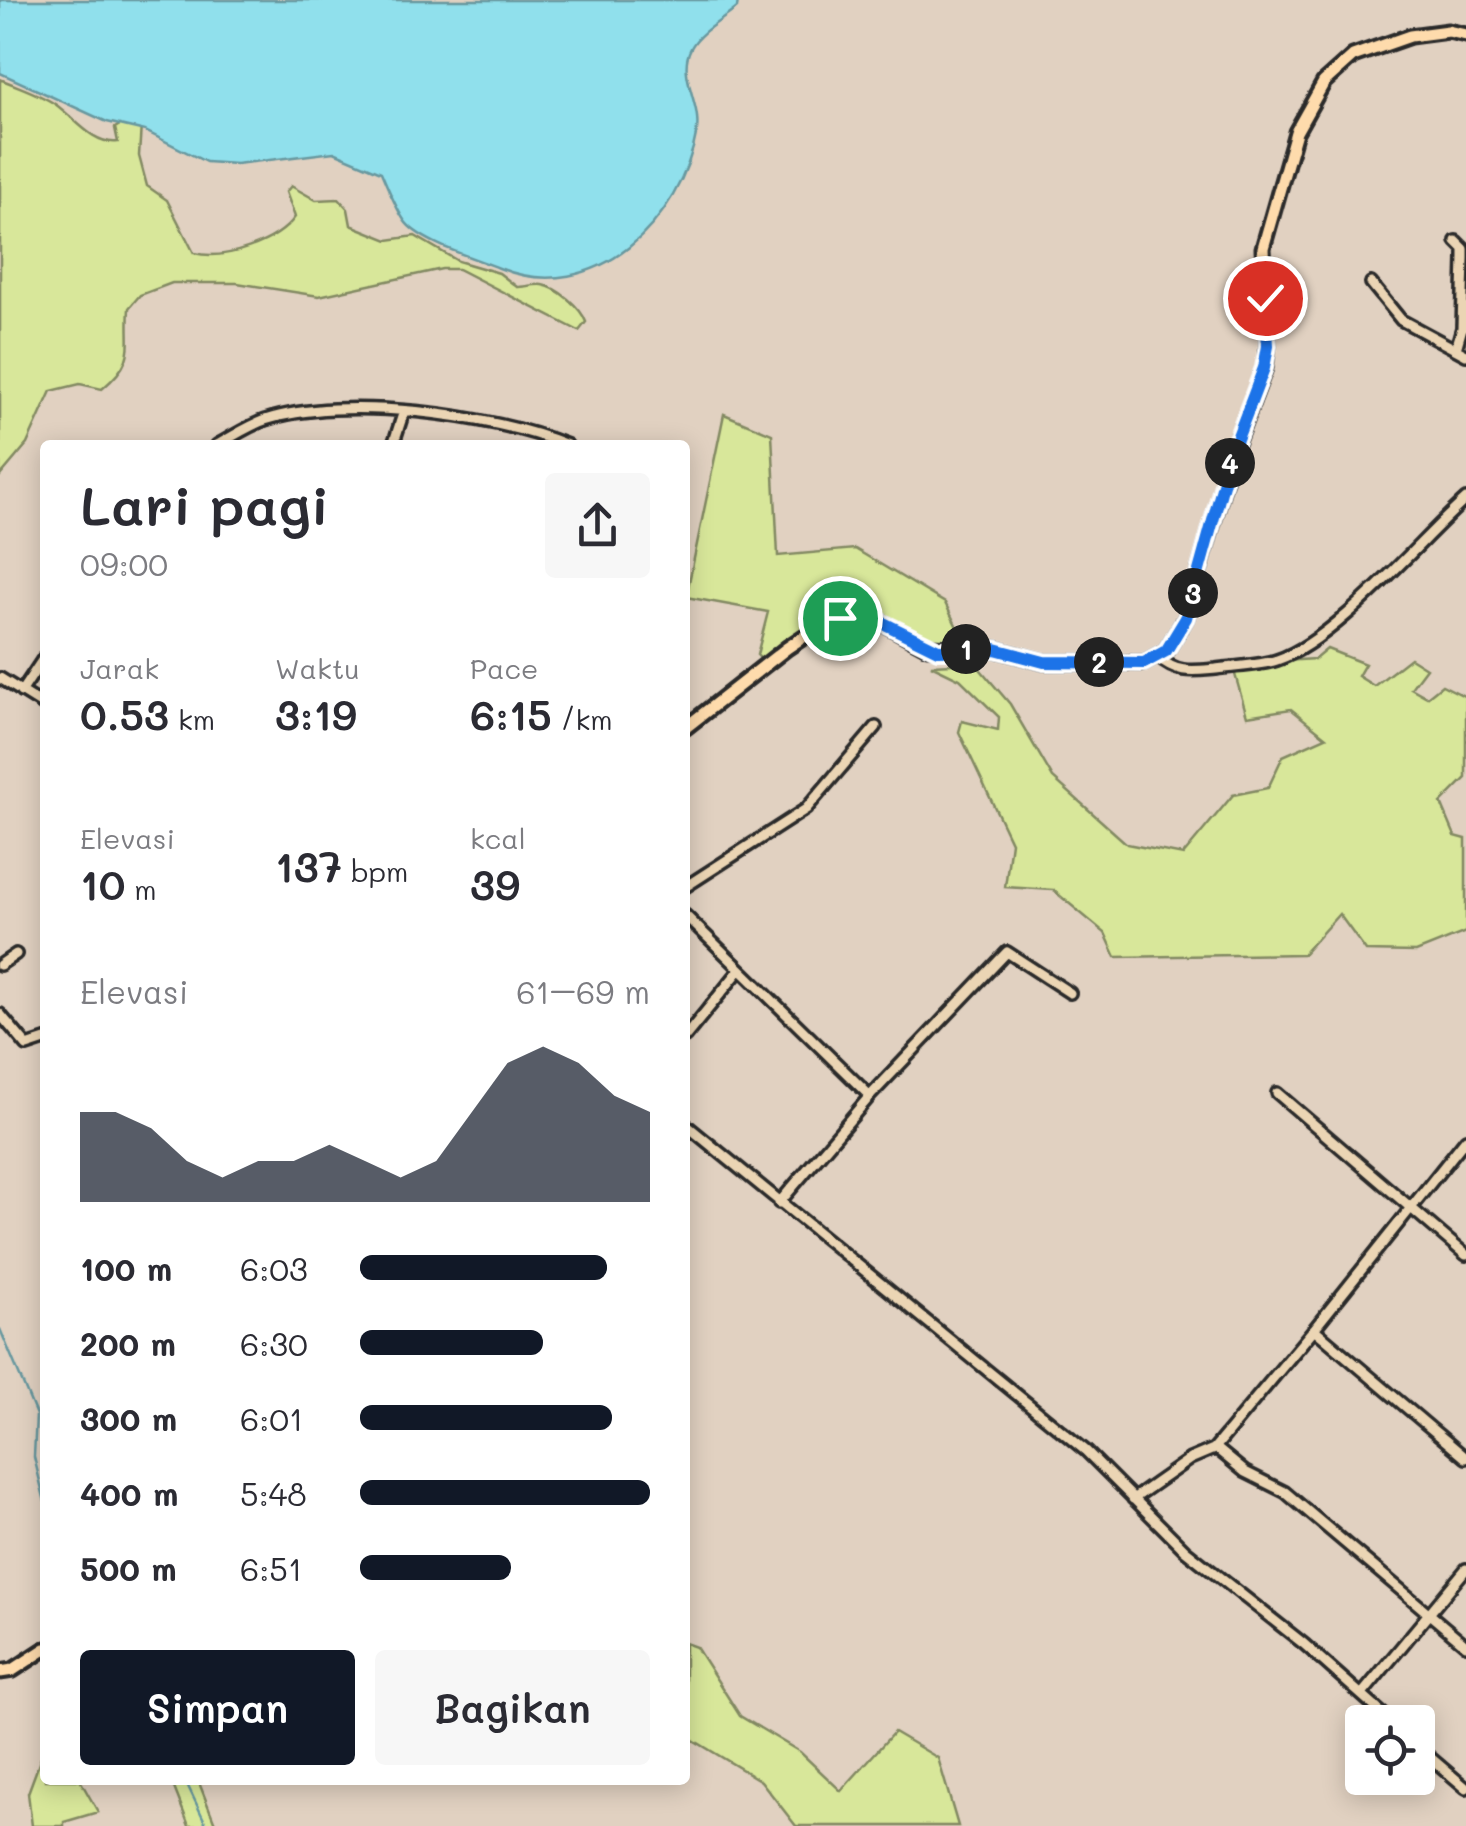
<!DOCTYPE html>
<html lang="id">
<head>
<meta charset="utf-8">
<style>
	body { margin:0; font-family:Mali,sans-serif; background:#f7f7f7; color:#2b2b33; height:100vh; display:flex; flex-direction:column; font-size:38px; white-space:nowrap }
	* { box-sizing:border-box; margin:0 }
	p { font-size:32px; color:#7c7c81 }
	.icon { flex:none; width:55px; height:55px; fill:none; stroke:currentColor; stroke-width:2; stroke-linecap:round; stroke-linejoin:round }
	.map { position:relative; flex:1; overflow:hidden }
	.panel { position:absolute; left:40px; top:440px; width:650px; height:1345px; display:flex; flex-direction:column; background:#fff; border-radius:10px; box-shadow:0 5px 25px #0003 }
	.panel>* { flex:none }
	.fabs { position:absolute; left:1345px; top:1705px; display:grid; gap:20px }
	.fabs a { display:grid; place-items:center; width:90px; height:90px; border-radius:10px; background:#fff; box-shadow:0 5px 25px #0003; font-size:50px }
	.pin { position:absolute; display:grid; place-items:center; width:85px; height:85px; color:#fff; margin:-42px; border:5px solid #fff; border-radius:50%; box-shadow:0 2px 10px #0007 }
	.km { position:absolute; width:50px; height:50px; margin:-25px; border-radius:50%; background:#222; color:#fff; font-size:28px; line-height:50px; text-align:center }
	.round { display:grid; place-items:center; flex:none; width:105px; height:105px; border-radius:10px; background:#f7f7f7 }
	.headline { display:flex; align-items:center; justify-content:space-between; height:170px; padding:0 40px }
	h1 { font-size:55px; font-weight:600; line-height:75px }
	.figures { display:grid; grid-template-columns:repeat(3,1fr); gap:15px; height:170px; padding:10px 40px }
	.figures div { display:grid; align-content:center }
	.figures b { font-size:42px; font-weight:600 }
	.figures small { font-size:28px; font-weight:400 }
	.figures p { font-size:28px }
	.chart { height:280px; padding:20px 40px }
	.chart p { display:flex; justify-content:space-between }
	.chart svg { width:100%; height:180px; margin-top:10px; fill:#111827; opacity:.7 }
	.action { display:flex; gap:20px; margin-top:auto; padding:20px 40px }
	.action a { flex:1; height:115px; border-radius:10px; background:#111827; color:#fff; font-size:40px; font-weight:600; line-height:115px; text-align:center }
	.action a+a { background:#f7f7f7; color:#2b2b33 }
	ul { padding:0 40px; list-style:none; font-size:32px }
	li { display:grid; grid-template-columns:160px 120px 1fr; align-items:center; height:75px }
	li i { height:25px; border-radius:12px; background:#111827 }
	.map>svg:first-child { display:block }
</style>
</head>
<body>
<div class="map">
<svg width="1466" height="1826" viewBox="0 0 1466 1826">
	<rect width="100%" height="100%" fill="#e1d1c1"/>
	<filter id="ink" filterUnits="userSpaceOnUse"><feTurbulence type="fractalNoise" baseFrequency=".01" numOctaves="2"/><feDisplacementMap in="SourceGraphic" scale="20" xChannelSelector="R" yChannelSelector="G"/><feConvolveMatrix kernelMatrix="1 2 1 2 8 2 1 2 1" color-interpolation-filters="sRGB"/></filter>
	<g filter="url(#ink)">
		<path fill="#d8e79a" stroke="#828962" stroke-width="2.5" d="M0 79C18 87 44 95 59 107 76 120 94 145 118 142L115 128 132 117 141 125 139 156 147 186 167 200 194 253C224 261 278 242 295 217L286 192 291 186 316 200 339 199 348 209 351 225 388 240 415 236 458 261 499 273 517 287C524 287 535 284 542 285 558 287 581 308 586 322L579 331 458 269H442L319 296 237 283H172L140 295 129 308C126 348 138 359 102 389L80 384 51 391 27 444 0 476Z
			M724 414 772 434 778 556 855 549 945 603 966 645C920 644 923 632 886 619 841 603 802 643 768 667L757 655 768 612 686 597Z
			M1327 649 1365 664 1358 676 1374 686 1410 658 1426 668 1411 688 1427 697 1442 685 1466 697V778L1441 803 1455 836 1466 839V932L1416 952 1366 951 1339 914 1303 954 1116 957 1105 933 1053 890 1005 887 1011 842 959 732 962 721 998 730 999 717 960 679 931 665 975 663 1010 704 1053 778 1127 844 1183 855 1233 795 1268 788 1283 756 1326 737 1291 709 1247 716 1232 664 1315 659Z
			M685 1643 696 1647 740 1716 800 1752 841 1791 894 1732 938 1758 958 1826H796L761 1781 685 1735Z
			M45 1747V1780H80L98 1812 64 1822V1826H32L28 1793Z
			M171 1780H198L216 1826H189Z"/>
		<path fill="#90e0ec" stroke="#68989f" stroke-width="2.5" d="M0 0H738L737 8C723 20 700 31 691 48 677 74 701 103 697 130 681 221 596 307 499 268 475 258 418 242 404 220 395 206 388 188 381 172L334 152 236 164 206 162 145 131 107 122 0 73Z"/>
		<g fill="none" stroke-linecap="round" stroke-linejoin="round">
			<path stroke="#68989f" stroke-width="2.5" d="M0 1329 36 1415 34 1457 45 1502
				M185 1780 207 1826"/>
			<g stroke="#2b2b2b" stroke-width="16">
				<path id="minor" d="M1371 283 1401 320 1466 355
					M1456 349 1462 328 1464 258V249L1456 241
					M217 445C232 437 248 426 265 420 342 395 492 414 567 445
					M393 445 404 411
					M1158 657C1177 674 1192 671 1216 669 1236 666 1258 666 1277 660 1335 641 1418 542 1466 499
					M0 678 45 706
					M21 692 45 656
					M685 887 806 809 876 727
					M685 915 870 1096 779 1203
					M0 965 16 954
					M0 1014 27 1046 45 1040
					M685 1037 738 972
					M1277 1093 1466 1255
					M870 1096 1007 952 1070 993
					M685 1124 1086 1451 1185 1550 1304 1644 1392 1722
					M1314 1329 1466 1139
					M1213 1450 1314 1329 1466 1458
					M1133 1499 1190 1459 1216 1448 1245 1472 1285 1492 1466 1645
					M1363 1693 1466 1569
					M1418 1747 1466 1788"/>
			</g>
			<g stroke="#2b2b2b" stroke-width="19">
				<path id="major" d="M685 728 787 648 817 628 851 615 873 618 927 647 995 649 1043 662 1144 663 1166 651 1186 618 1233 452 1265 368 1268 346 1263 248 1296 132 1324 82 1353 56 1410 36 1448 31 1466 35
					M0 1672 13 1670 45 1649"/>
			</g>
			<use href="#minor" stroke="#ebd5b4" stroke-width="9"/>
			<use href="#major" stroke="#fedbac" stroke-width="11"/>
		</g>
	</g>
	<g fill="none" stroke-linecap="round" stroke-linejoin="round" filter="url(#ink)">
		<g stroke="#fff" stroke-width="20">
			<path id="route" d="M840 618 862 615 873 618 938 650 995 649 1044 662 1144 663 1166 651 1186 618 1232 452 1264 368 1268 346 1265 298"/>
		</g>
		<use href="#route" stroke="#1a73e8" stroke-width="12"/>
	</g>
</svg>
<div class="fabs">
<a><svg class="icon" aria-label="locate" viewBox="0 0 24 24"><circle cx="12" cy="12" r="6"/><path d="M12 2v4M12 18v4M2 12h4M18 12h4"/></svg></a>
</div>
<div class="pin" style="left:840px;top:618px;background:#1e9e55"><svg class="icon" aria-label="arrive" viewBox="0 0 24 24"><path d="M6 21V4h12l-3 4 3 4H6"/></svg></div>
<div class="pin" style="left:1265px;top:298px;background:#d93025"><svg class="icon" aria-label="check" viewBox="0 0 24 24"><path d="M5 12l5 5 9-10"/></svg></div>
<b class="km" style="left:966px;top:649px">1</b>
<b class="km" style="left:1099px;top:662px">2</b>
<b class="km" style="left:1193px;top:593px">3</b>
<b class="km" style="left:1230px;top:463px">4</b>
<section class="panel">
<div class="headline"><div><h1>Lari pagi</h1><p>09:00</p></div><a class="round"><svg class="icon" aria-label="share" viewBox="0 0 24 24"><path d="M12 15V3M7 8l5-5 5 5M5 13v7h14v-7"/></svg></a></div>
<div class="figures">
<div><p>Jarak</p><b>0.53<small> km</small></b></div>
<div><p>Waktu</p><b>3:19</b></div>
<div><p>Pace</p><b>6:15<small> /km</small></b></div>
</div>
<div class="figures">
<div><p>Elevasi</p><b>10<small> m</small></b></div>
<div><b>137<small> bpm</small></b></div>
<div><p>kcal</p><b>39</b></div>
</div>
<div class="chart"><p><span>Elevasi</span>61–69 m</p>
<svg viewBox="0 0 160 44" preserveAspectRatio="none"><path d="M0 44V22L10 22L20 26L30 34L40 38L50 34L60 34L70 30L80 34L90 38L100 34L110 22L120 10L130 6L140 10L150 18L160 22V44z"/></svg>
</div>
<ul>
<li><b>100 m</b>6:03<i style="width:85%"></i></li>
<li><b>200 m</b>6:30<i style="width:63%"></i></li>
<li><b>300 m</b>6:01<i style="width:87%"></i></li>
<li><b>400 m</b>5:48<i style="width:100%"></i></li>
<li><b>500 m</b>6:51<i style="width:52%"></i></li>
</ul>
<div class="action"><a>Simpan</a><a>Bagikan</a></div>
</section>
</div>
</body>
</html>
